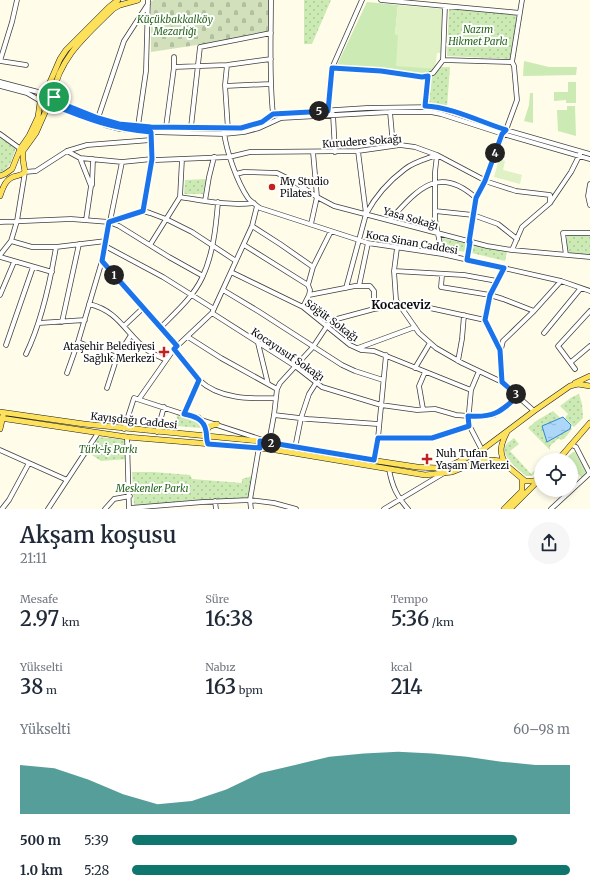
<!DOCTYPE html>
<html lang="tr">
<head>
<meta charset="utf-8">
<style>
	body { margin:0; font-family:Merriweather,serif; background:#f6f6f7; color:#1f2937; height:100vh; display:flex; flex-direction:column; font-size:15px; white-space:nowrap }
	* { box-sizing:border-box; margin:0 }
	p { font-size:13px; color:#747a83 }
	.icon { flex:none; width:22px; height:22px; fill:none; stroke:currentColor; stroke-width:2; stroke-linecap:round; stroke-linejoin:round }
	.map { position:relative; height:509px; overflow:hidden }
	.details { display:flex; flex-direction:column; background:#fff; flex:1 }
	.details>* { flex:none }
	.tools { position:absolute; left:534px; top:453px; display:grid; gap:8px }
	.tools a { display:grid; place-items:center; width:44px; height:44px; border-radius:50%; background:#fff; box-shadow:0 2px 6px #0003; font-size:20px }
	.pin { position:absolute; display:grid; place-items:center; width:34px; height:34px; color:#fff; margin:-17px; border:2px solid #fff; border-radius:50%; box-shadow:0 1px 4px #0007 }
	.km { position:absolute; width:20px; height:20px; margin:-10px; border-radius:50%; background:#222; color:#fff; font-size:11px; line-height:20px; text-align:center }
	.round { display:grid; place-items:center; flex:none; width:42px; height:42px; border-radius:21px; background:#f6f6f7 }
	.headline { display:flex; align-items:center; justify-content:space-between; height:68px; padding:0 20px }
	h1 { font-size:22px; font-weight:600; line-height:30px }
	.figures { display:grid; grid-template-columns:repeat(3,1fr); gap:6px; height:68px; padding:4px 20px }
	.figures div { display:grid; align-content:center }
	.figures b { font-size:20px; font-weight:600 }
	.figures small { font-size:11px; font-weight:400 }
	.figures p { font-size:11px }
	.chart { height:112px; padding:8px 20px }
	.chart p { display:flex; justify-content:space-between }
	.chart svg { width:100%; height:72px; margin-top:4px; fill:#0f766e; opacity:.7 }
	ul { padding:0 20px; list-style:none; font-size:13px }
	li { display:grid; grid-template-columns:64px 48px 1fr; align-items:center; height:30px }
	li i { height:10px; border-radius:5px; background:#0f766e }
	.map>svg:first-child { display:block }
</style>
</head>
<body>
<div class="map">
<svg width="590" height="509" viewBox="0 0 590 509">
	<defs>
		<pattern id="cemetery-stones" width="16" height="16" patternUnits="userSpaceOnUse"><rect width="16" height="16" fill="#d2e1bb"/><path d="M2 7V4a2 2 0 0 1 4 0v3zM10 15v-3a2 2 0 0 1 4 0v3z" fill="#b3c09f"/></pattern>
		<pattern id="park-dots" width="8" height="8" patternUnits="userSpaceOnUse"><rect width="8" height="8" fill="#cceab3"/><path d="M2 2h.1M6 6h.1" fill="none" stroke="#aec799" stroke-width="1.8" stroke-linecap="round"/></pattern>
		<pattern id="water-ripples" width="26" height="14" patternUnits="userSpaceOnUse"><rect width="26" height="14" fill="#add7f8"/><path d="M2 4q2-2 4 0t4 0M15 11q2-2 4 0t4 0" fill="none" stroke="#94b7d3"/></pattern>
	</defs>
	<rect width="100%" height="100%" fill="#fffcea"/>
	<path fill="#cceab3" d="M367 2 398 5 395 34 398 35 435 69 427 75 337 65Z
		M524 61 549 67H577L576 75 523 76Z
		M568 82H576V103H566V100L554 101V92H568Z
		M530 93H533V123L524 121 529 105Z
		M567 106H575L576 136 558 131 557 110H567Z
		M573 452H575L587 473 582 478 571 466V460L565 459Z"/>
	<path fill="url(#cemetery-stones)" d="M154 0H269V34L151 52V1Z"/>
	<path fill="url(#park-dots)" d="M304 0H331L312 44H304Z
		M449 9 517 14 510 59 447 56Z
		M441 67H450L447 107 427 102 429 80Z
		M1 137 16 148C12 158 11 168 0 173V138Z
		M206 179 203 194H184L185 180Z
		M567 235 590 236V256L567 254Z
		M443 238 468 244 466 252 443 248 441 241Z
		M474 245 507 252 505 261 472 253Z
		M579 394 582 404 583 418 574 427 565 418 568 414 560 406 572 397Z
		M553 411 572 429 564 439 560 440 559 438 550 446V450L528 428 536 421Z
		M177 415 199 423 201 428 176 426Z
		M98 437 127 440 128 459 101 461 89 453Z
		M514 438 519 444 510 451 531 474 541 464V466L532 476H526C519 470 499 455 506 445 508 442 512 440 514 438Z
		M132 472H153L190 475 192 479 242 483V479L252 476 250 498 134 505Z"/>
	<path fill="#dff1c5" d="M398 5 442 9 441 53H437L435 69 396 66 398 35 395 34Z
		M499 159 505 161 503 170 522 175 520 184 494 177Z"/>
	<path fill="url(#water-ripples)" stroke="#3187d2" d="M563 417 571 425 570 429 547 442 542 426Z"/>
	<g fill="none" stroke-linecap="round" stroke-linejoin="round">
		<g stroke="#3e3e3e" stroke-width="5.5">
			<path id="minor" d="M271 0C271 38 269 76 273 114
				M381 0 520 13
				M443 60 512 62
				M0 61 12 22 17 0
				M0 61 26 65
				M227 65 225 85 228 130
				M174 67 227 65 271 59
				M332 68 381 71 422 77 428 75
				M0 82 42 93
				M0 86 27 93 39 100
				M225 86 270 84
				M54 97 58 102 98 118 119 124 151 127 241 128 262 122 273 114 367 108 435 107 506 130 590 154
				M50 106 53 105 105 125 120 129 151 132 224 134 244 132 259 128 281 118 390 112H431L441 114 503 134 590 159
				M425 106 428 75 433 73 443 60 445 6
				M390 112 393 146
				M327 113 332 68 362 0
				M333 114 335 152
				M98 118 124 41 148 4
				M138 126 146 71 148 0
				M166 127 174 67V57
				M191 127 200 47 271 33
				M0 134 22 150
				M67 151 80 158 122 162 152 159 156 160 229 157 250 152 358 151 400 145 415 147 437 155 488 182 516 191 550 195V203
				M80 158 91 186 86 220
				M236 174 244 172 277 173 295 182 317 197 334 206 487 246 512 250 590 257
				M590 184 588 196 590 205
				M92 185 93 159
				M180 197C205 201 229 206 254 203
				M205 201 209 177 214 157
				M257 206 260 208 368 243 442 254 561 281 590 291
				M143 211 152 159 151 132
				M435 211 473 215 498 224 517 239
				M366 214C375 197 389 181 405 169 414 162 426 159 437 155L435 172V219L442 254
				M390 220C417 190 438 164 476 198
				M110 221 143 211 150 213 166 219 192 232 236 261
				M0 222 71 219 109 222 119 226 169 257 203 276
				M311 224 317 197 313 152
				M252 226 280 244 313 267
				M11 241 32 247H56L106 241
				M469 242 476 198 485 181 503 134 506 130 517 100 514 66 512 62 522 0
				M150 245 180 197 182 159
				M244 245 308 285
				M105 246 163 277 214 309
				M397 248 394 271 396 300 419 333 436 348 462 363 502 382 534 411
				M512 250 522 227 550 203 571 172 580 154
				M0 255 11 241 17 221 25 172 36 171 67 151 87 145 151 140
				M566 255 563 233H590
				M0 257 52 272
				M467 260 470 242
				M102 261 177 346
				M394 271 464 275 497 281
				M231 272 303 307 350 345 361 350 374 351 471 390
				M442 275 441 287 490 295 503 299 534 311
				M359 286 368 243
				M346 288 366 214 358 151
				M223 290 258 311 342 365 355 371 383 380
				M0 295 14 262
				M309 295 355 286H370L374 291V309
				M89 304C119 311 125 333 147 350 153 354 160 357 166 360
				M303 307 309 295 310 290 308 285 313 267 331 231
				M212 313 295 366 322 387 381 405 417 410 435 409 456 415 481 417 494 415 505 408 518 396
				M485 320 490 295 504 268
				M62 322 79 244
				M39 323 85 320
				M124 326 143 308
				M161 327C176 312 193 297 202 278 213 255 216 227 218 202
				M544 333 581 288
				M188 337 221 358 277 389
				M78 342 117 357
				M258 343 268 384
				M6 345 33 267
				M358 348 415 327
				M174 349C182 359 190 370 199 380 219 399 250 399 275 398
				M501 349 503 341 534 311 561 281
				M26 354C42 321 50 283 56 247
				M458 361 462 339 464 315
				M571 362 590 346
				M415 368 430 343
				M575 369 558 346 590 311
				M479 371 471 390 468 423 482 450
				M67 373 78 342 102 261 122 162
				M107 388 117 357 131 335
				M139 399 174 349 212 313 252 226 257 206C254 203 250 201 248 198 237 182 226 150 224 132
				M423 409 419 386 425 372
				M184 414 199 380
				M274 415 308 419 378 424
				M124 429 134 398 269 442 274 415 277 389 280 383 313 347 327 326 333 320 374 309 401 305H416L485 320 501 350 502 382
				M157 432 164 407
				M127 437 129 509
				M378 438H432L469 426
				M572 445 576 447 590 474
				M295 448 301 418 309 394 316 383
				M0 450 67 480
				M374 460 378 438 386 355
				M389 469C392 486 397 497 408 509
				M215 501 216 509
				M130 508 203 502 250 500 274 503 296 509
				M2 509 9 500 29 463
				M48 509 98 433
				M105 509 114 499 130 496
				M251 509 250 500 260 441
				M384 509 444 473
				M551 509 590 473"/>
		</g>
		<g stroke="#1c1c1c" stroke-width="6">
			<path id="major" d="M53 95C59 57 88 34 113 9L120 5 138 0
				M25 172 23 160V151L36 133 47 108 53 102 54 97 51 93
				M0 176 5 174 12 169 20 149 29 136 38 117 40 103 39 96 47 89 60 59 66 50 109 7 118 0
				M0 196C3 187 6 178 16 176 20 175 22 175 25 172
				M575 383 590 376
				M0 412 84 424 269 442 331 454 417 467 436 468 454 464 482 450 534 411 570 386 578 384 590 386
				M0 418 127 437 270 449 425 475 452 472 480 461 492 460 500 461 506 465 525 481H534L541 477
				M199 418C209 429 203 433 208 444
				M0 429 3 416
				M206 431 210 426 217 424
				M558 460 590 423
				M506 464C498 452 501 444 507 432
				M504 509 522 491V480
				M510 509 539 480"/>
		</g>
		<use href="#minor" stroke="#fff" stroke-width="4"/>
		<use href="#major" stroke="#fee15b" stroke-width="5"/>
	</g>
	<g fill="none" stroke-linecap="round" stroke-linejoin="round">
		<g stroke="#fff" stroke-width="8">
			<path id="route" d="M332 68 381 71 422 77 428 76 425 106C451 107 481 122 506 130L502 134 485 181 476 198 469 242H470L467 260 504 268 490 295 485 320 500 350 502 382 518 396C501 412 493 418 468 416L469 426 432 438H378L374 460 260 441V448L208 444C206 439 207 436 206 431 204 419 194 416 184 414L199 380 174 349 177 346 102 261 109 222 143 211 152 159 151 132C114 129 87 119 53 105L50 106 54 102V97L58 102 98 118 119 124 151 127 241 128 262 122 273 114 328 111Z"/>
		</g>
		<use href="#route" stroke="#1a73e8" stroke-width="5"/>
	</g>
	<g fill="#c0221f" stroke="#fff" stroke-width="1.5">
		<circle cx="272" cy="187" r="4"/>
		<path d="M162 346h4v4h4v4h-4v4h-4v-4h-4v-4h4z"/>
		<path d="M425 453h4v4h4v4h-4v4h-4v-4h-4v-4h4z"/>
	</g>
	<g text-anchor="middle" stroke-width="4" stroke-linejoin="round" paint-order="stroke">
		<g font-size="10" font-style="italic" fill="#25651a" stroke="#fff">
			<text x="175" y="23">Küçükbakkalköy<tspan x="175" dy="12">Mezarlığı</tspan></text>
			<text x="478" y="33">Nazım<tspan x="478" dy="12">Hikmet Parkı</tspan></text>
			<text x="108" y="453">Türk-İş Parkı</text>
			<text x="152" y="492">Meskenler Parkı</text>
		</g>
		<g font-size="10" fill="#0b0b0b" stroke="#fff">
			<text transform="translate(362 141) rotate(-4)" y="4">Kurudere Sokağı</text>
			<text transform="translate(411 218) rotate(16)" y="4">Yasa Sokağı</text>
			<text transform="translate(412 242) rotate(10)" y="4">Koca Sinan Caddesi</text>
			<text transform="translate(332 320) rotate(36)" y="4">Söğüt Sokağı</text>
			<text transform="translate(288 354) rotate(34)" y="4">Kocayusuf Sokağı</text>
			<text transform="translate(134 420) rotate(6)" y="4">Kayışdağı Caddesi</text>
		</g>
		<g font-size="10" fill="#0b0b0b" stroke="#fff" text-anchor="start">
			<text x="280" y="185">My Studio<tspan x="280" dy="12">Pilates</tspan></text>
			<text x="155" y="350" text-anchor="end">Ataşehir Belediyesi<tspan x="155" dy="12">Sağlık Merkezi</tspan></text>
			<text x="436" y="457">Nuh Tufan<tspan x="436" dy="12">Yaşam Merkezi</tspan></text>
		</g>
		<g font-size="12" font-weight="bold" fill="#0b0b0b" stroke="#fff">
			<text x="401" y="309">Kocaceviz</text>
		</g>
	</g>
</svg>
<div class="tools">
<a><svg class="icon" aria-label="locate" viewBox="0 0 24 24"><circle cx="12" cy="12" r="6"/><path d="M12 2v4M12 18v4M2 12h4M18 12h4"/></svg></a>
</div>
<div class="pin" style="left:54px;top:97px;background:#1e9e55"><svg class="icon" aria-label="arrive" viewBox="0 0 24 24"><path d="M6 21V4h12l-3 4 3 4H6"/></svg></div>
<b class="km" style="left:114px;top:275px">1</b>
<b class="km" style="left:271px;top:443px">2</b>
<b class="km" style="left:516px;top:394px">3</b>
<b class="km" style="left:495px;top:153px">4</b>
<b class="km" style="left:319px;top:111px">5</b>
</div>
<section class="details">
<div class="headline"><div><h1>Akşam koşusu</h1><p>21:11</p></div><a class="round"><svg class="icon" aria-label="share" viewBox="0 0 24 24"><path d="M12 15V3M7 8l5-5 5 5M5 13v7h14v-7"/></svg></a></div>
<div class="figures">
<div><p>Mesafe</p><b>2.97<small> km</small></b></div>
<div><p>Süre</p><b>16:38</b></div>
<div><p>Tempo</p><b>5:36<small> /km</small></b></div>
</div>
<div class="figures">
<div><p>Yükselti</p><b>38<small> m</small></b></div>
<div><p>Nabız</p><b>163<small> bpm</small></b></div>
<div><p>kcal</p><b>214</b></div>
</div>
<div class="chart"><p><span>Yükselti</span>60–98 m</p>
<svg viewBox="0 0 160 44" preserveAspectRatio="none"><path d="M0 44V14L10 16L20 23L30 32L40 38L50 36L60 29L70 19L80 14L90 9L100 7L110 6L120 7L130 9L140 12L150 14L160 14V44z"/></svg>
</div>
<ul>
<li><b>500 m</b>5:39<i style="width:88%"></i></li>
<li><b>1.0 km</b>5:28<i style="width:100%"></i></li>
</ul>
</section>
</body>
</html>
